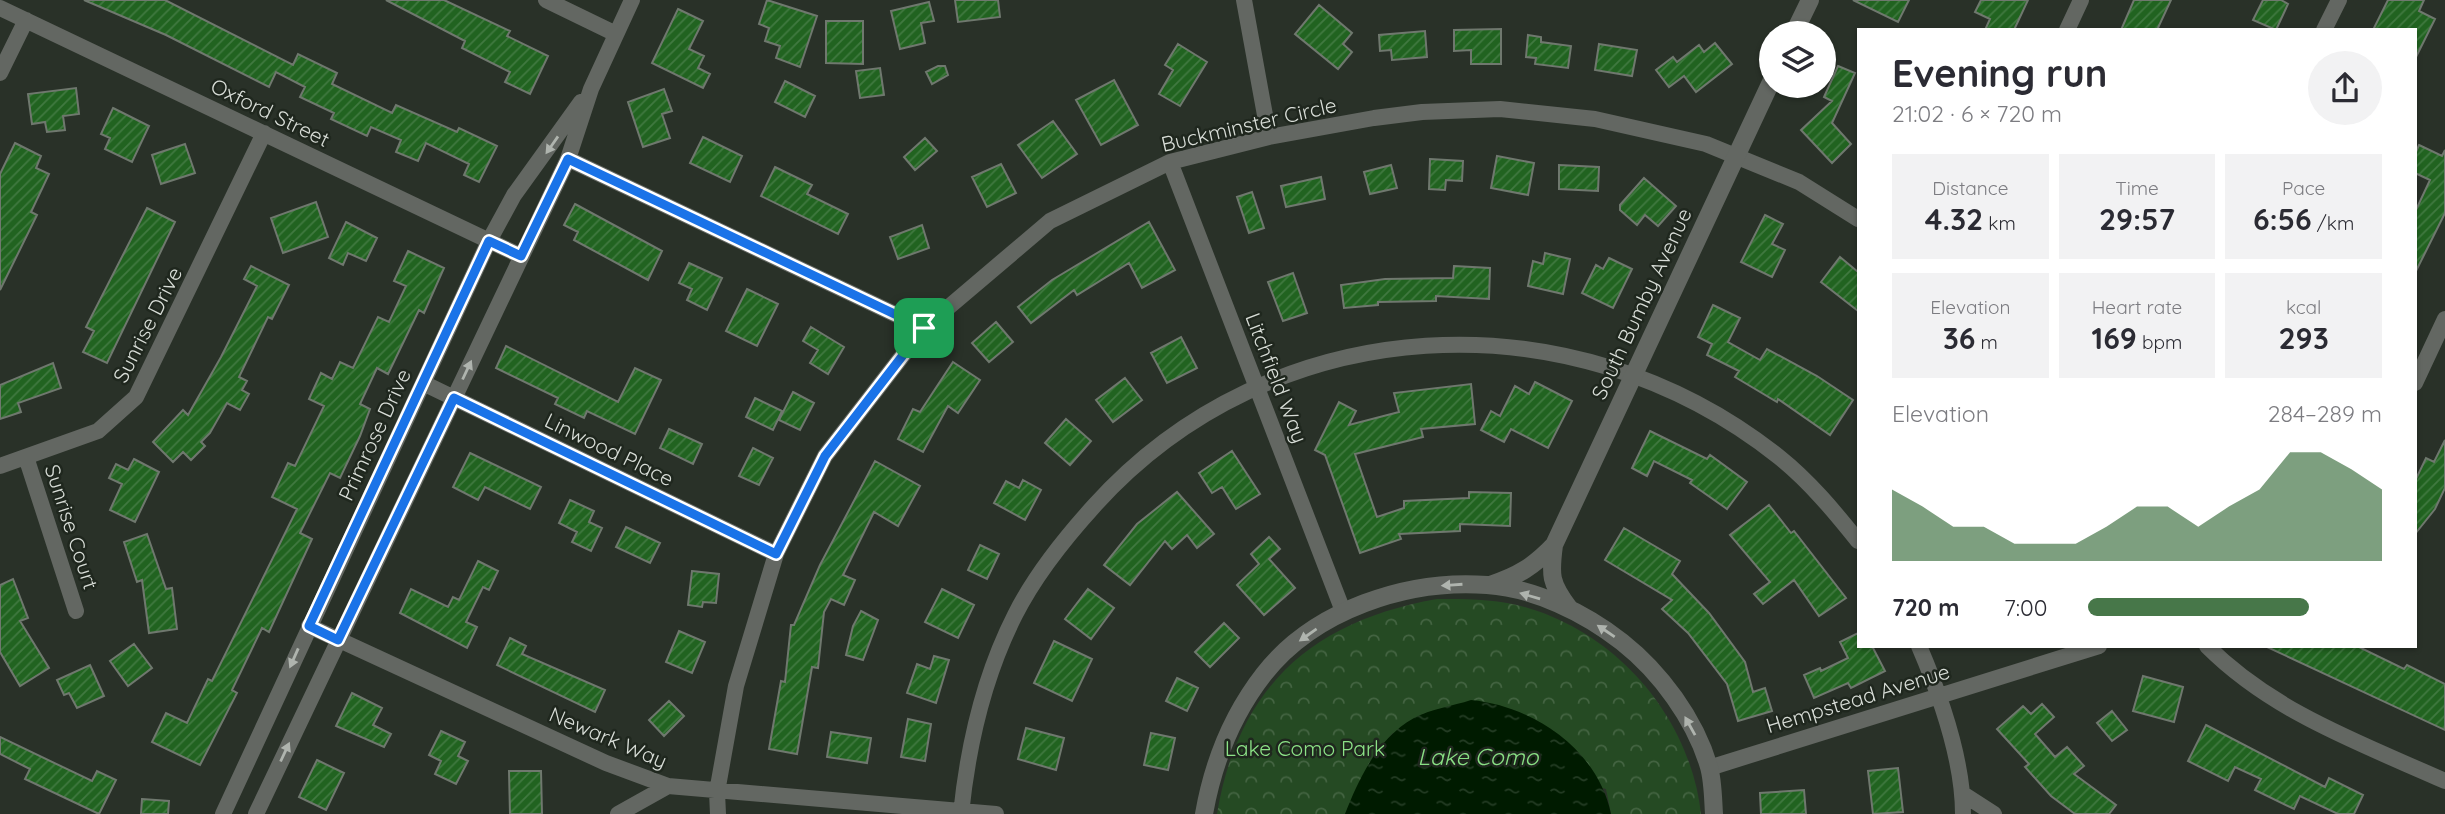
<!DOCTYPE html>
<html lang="en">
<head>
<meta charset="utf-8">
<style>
	body { margin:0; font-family:Quicksand,sans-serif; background:#f2f2f3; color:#2b2b33; height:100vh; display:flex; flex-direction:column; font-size:26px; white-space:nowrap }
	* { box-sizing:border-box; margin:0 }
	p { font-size:23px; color:#7c7c81 }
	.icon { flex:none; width:38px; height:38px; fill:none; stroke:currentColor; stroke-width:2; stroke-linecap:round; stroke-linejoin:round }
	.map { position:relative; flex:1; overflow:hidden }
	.sheet { position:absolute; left:1857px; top:28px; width:560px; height:620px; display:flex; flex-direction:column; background:#fff; border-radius:0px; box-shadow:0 2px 5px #0004 }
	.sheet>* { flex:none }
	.buttons { position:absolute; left:1759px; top:21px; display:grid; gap:14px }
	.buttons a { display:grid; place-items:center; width:77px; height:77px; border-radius:50%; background:#fff; box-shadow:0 2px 5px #0004; font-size:35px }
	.pin { position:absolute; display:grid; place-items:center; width:60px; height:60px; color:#fff; margin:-30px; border-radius:14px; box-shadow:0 4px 10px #0006 }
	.round { display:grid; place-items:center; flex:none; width:74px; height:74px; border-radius:37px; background:#f2f2f3 }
	.overview { display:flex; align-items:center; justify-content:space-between; height:119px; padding:0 35px }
	h1 { font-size:38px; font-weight:700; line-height:52px }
	.figures { display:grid; grid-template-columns:repeat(3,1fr); gap:10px; height:119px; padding:7px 35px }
	.figures div { display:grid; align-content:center; border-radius:0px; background:#f2f2f3; text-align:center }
	.figures b { font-size:30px; font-weight:700 }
	.figures small { font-size:19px; font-weight:400 }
	.figures p { font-size:19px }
	.chart { height:196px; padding:14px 35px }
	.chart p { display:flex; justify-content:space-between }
	.chart svg { width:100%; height:126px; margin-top:7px; fill:#477749; opacity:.7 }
	ul { padding:0 35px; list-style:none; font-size:23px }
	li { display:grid; grid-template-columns:112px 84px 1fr; align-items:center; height:52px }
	li i { height:18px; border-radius:9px; background:#477749 }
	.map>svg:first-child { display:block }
</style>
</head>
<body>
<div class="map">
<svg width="2445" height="814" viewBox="0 0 2445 814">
	<defs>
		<pattern id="park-crowns" width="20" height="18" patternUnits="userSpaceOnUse" patternTransform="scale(1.75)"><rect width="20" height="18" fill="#254a23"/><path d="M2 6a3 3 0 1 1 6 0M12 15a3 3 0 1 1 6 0" fill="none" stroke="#446442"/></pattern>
		<pattern id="water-ripples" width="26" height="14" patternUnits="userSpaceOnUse" patternTransform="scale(1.75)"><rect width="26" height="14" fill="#001b00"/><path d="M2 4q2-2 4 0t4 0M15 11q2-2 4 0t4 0" fill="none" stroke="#243c24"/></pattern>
		<pattern id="building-hatch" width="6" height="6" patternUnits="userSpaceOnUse" patternTransform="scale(1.75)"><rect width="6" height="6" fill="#216320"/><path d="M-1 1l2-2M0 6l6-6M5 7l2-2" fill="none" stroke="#407940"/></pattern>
	</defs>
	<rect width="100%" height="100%" fill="#293128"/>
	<path fill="url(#park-crowns)" d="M1437 599C1464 599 1491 599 1517 605 1614 629 1690 715 1701 814H1611L1606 789 1393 733 1374 754 1345 814H1217C1238 687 1312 621 1437 599Z"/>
	<path fill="url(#water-ripples)" d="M1471 700C1534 706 1598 750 1611 814H1345C1359 778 1378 738 1414 718 1430 709 1453 706 1471 700Z"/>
	<path fill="url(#building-hatch)" stroke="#6f786e" stroke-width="2" d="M84 0H165L293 65 298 54 337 73 332 84 392 113 396 105 457 132 459 128 497 146 479 182 464 175 469 164 426 143 418 161 396 152 401 140 371 127 367 136 331 119 334 113 300 97 305 87 276 72 269 87 166 35Z
		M386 0H444L510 31 507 36 548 56 530 94 505 82 510 72 462 48 465 41Z
		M767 0 817 16 800 67 776 58 780 46 765 41 769 28 759 24Z
		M955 0H998L1000 17 958 22Z
		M1853 0H1909L1898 22Z
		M1981 0H2028L2014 30H1985L1990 19 1975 12Z
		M2134 0H2171L2157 30H2121Z
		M2263 0H2281L2288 4 2276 30 2253 20Z
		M2388 0H2424L2419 11 2435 19 2415 59V30H2373Z
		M929 2 934 21 921 23 925 43 900 49 891 11Z
		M1319 5 1352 33 1343 44 1352 52 1338 69 1295 34Z
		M678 9 703 21 689 49 704 56 698 68 710 74 703 88 652 63Z
		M826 21H863V64L826 63Z
		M1501 29V64H1471V50L1454 51V30Z
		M1425 31 1427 57 1392 60 1391 50 1380 51 1379 35Z
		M1528 35 1541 37V42L1571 46 1568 68 1535 64 1536 58 1526 57Z
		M1715 43 1732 64 1696 92 1684 76 1669 87 1656 70 1673 57 1677 62 1699 45 1704 52Z
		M1178 44 1207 62 1180 106 1159 94 1173 70 1165 65Z
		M1599 44 1637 50 1632 76 1595 70Z
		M938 66H945L948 75 932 84 926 72Z
		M1838 66 1855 73 1832 123 1851 144 1832 163 1801 130 1832 101 1824 97Z
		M880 68 884 95 860 98 856 71Z
		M1114 80 1138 125 1101 145 1076 100Z
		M785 81 815 96 805 117 775 102Z
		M76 88 79 114 63 116 65 130 47 132 45 122 32 124 28 94Z
		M664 89 672 111 662 114 670 138 643 147 628 102Z
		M113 108 149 126 132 162 105 149 110 138 101 134Z
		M1053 121 1077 154 1042 178 1018 145Z
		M703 137 742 156 730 182 690 163Z
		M925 138 937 151 915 170 904 157Z
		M15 143 41 156 36 168 49 174 31 212 37 215 0 290V174Z
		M185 144 195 173 161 184 152 155Z
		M2419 145 2442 156 2445 150V213L2415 273V212L2430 180 2415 173V154Z
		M1497 156 1534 163 1528 195 1491 188Z
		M1430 159 1463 161 1462 181 1446 180 1445 190 1429 189Z
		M1001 164 1016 193 987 207 972 177Z
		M1391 165 1397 188 1370 194 1364 172Z
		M1559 165 1599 167 1598 191 1559 189Z
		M775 167 812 185 807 194 848 214 838 234 761 196Z
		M1321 177 1325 199 1286 207 1281 186Z
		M1644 178 1676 206 1658 226 1645 215 1637 225 1620 210V205Z
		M1252 192 1264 228 1249 233 1237 197Z
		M316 202 328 237 283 253 271 218Z
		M575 204 662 251 648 280 574 240 578 232 564 225Z
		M147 208 175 222 107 363 83 352 94 331 86 327Z
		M1765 215 1783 224 1772 244 1785 250 1772 277 1741 262Z
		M346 222 377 238 366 261 348 253 343 265 329 258Z
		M1149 222 1175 270 1142 288 1129 263 1077 295 1074 290 1031 323 1018 307 1052 280Z
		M922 225 929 248 898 259 890 237Z
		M408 251 444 268 424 313 419 310 388 374 377 368 360 404 370 409 360 436 340 478 330 473 300 533 312 539 269 632 262 628 232 690 237 693 200 765 152 742 166 713 187 723 208 679 212 681 297 509 272 497 288 463 295 466 324 406 309 399 321 373 332 379 340 362 353 368 378 317 389 322 406 286 394 281Z
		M1545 253 1570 259 1563 294 1528 286 1533 261 1543 264Z
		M1840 257 1858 272V311L1821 282Z
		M1609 258 1632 269 1613 308 1582 293 1596 265 1603 269Z
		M689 263 722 278 707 310 687 300 692 289 679 283Z
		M251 266 289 285 272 319 268 317 239 377 247 381 242 390 249 394 240 410 227 403 210 433 201 442 205 446 191 460 183 452 173 462 153 442 183 410 188 415 221 357 257 286 244 279Z
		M1454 266 1490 268 1489 299 1436 296V301L1378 302V305L1344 308 1341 285 1385 279 1453 278Z
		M1293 273 1307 313 1283 321 1268 282Z
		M747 289 778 304 757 346 726 331Z
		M1713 305 1740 318 1728 342 1760 360 1767 349 1817 376 1853 400 1830 435 1778 399 1777 402 1735 377 1739 371 1707 355 1712 344 1698 337Z
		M996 322 1013 342 989 362 972 343Z
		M811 327 844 347 828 374 810 363 818 350 803 341Z
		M1181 337 1197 368 1167 383 1151 353Z
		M506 346 618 402 635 368 661 380 635 434 587 411 584 418 555 404 558 398 496 368Z
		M953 362 980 380 958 413 948 406 923 452 898 439 913 409 920 412Z
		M53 363 61 388 18 403 21 412 0 419V385Z
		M1125 378 1142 400 1113 422 1096 400Z
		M1535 382 1572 401 1548 448 1511 429 1504 442 1481 430 1491 411 1500 416 1515 386 1529 394Z
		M1471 384 1475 424 1421 429 1423 437 1355 454 1377 517 1404 508V501L1469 498V492L1511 493 1510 526 1460 524V531L1399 534 1401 539 1360 553 1325 455 1315 450 1339 402 1356 411 1349 425 1399 412 1394 393Z
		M793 392 814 403 800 430 779 420Z
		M755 398 782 411 773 430 746 417Z
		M1066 419 1091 441 1070 465 1045 443Z
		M669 429 702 444 693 464 660 448Z
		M1650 431 1707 459 1710 455 1747 482 1727 509 1690 483 1692 480 1654 461 1647 476 1632 468Z
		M2445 440V488L2435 509 2415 534V481L2426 458 2434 462Z
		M753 448 773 458 759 485 739 476Z
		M1232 451 1260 494 1236 509 1222 487 1212 493 1199 473Z
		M470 453 541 487 530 509 485 487 478 500 453 487Z
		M134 459 159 472 135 522 110 510 122 484 109 478 116 464 128 470Z
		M875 461 920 486 898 526 874 512 843 575 855 580 844 605 831 599 824 612 818 668 812 667 797 754 769 749 781 681 785 682 791 625H794L820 565Z
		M1023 480 1041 490 1025 520 994 503 1006 481 1019 488Z
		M1177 492 1214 534 1197 548 1187 535 1172 549 1165 541 1130 585 1104 565 1137 524Z
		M570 500 594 511 589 522 602 528 591 551 572 542 577 532 559 523Z
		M1769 505 1791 533 1794 531 1846 598 1819 616 1794 580 1763 604 1754 594 1770 582 1730 535Z
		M626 527 660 543 650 563 616 547Z
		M1624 528 1680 561 1672 574 1709 613 1745 662 1753 692 1765 688 1772 711 1738 721 1727 684 1688 633 1662 609 1672 600 1605 560Z
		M147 534 166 589 172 588 177 629 149 633 142 580 137 582 124 542Z
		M1269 537 1280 549 1269 559 1295 588 1264 615 1237 585 1259 564 1251 554Z
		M980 545 999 554 987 579 968 570Z
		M478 561 498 571 489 590 483 587 466 622 477 627 467 648 400 613 411 589 448 607 453 597 459 600Z
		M692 571 719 574 716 603 703 602 702 607 688 605Z
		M13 579 28 618 20 621 49 668 20 686 0 652V585Z
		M942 589 974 605 958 638 925 622Z
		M1088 589 1114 608 1091 639 1065 619Z
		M861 611 878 620 863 660 846 655 853 626Z
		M1224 623 1239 638 1210 667 1195 652Z
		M679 631 705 642 692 673 666 662Z
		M1858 633V646H1872L1885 671 1851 688 1848 683 1814 698 1804 675 1820 668 1821 671 1848 658 1840 642Z
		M510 638 526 646 522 654 605 690 595 712 497 665Z
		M1054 641 1092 659 1072 701 1034 683Z
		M134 644 152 668 128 686 110 661Z
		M2265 646H2357L2404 669 2407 665 2445 684V730Z
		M934 656 949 660 936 703 907 693 917 664 930 669Z
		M90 665 104 696 77 708 69 693 64 695 57 680Z
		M2143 676 2183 687 2174 722 2133 711Z
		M1177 678 1198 688 1187 711 1166 701Z
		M352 693 382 708 373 725 391 734 384 747 336 726Z
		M669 701 684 716 664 736 649 720Z
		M2042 704 2054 717 2035 734 2055 757 2067 747 2084 766 2074 774 2116 805 2109 814H2075L2051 796 2025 767 2029 764 1997 729 2023 706 2031 714Z
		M2112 711 2127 730 2112 741 2097 723Z
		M908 719 931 724 925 761 901 757Z
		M2206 725 2325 787 2329 778 2363 795 2354 814H2338L2300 796 2294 809 2255 790 2261 779 2235 767 2228 781 2188 761Z
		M1026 728 1064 738 1056 770 1018 759Z
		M441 731 465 742 458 756 468 761 456 784 435 774 441 761 429 755Z
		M831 732 871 738 867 763 827 757Z
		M1151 733 1175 738 1168 770 1144 765Z
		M0 737 92 781 97 771 116 780 99 814 25 779 30 769 0 754Z
		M317 760 344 773 326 810 299 797Z
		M1898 768 1903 812 1873 814 1868 771Z
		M509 771H541L542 814H510Z
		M1804 790 1806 814H1761L1760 793Z
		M142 799 169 801 168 814H141Z"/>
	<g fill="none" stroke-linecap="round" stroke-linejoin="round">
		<path stroke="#636762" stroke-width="16" d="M546 0 616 34
			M1244 0 1269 137
			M0 8 521 256
			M2067 30 2081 0
			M2324 30 2339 0
			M0 73 26 20
			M568 159 924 328
			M1170 162 1343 611
			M423 383 776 554
			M2415 383 2445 319
			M26 457 76 611
			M0 466 98 431 136 397 264 133
			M309 626 606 763 668 786 996 814
			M1919 646C1940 695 1963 760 1963 814
			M2207 646C2273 712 2360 743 2445 781
			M1709 768 2099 646
			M1963 794 1994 814
			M223 814 489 241 514 195 581 102
			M256 814 568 159 591 89 632 0
			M618 814 668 786
			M718 814 717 792 736 686 776 554 825 456 924 328 1050 221 1170 162 1269 137 1374 118 1422 112 1500 109 1595 119 1706 144 1799 182 1858 219
			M961 814C968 745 984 676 1015 615 1035 575 1064 539 1094 506 1272 308 1573 293 1779 457 1809 481 1834 511 1858 541"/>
		<path stroke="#636762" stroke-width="18" d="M1794 33 1810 0
			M1554 545C1550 575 1550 583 1569 608
			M1490 585C1518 576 1534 566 1554 545L1771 82
			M1204 814C1213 763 1232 715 1264 674 1314 610 1407 579 1487 585 1534 588 1585 613 1622 642 1660 672 1695 719 1709 767 1713 781 1713 799 1714 814"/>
	</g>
	<defs><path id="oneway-solid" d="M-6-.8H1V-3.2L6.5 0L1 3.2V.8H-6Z" transform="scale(1.75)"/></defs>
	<g fill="#afb4ae">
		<use href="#oneway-solid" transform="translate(552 145) rotate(125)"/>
		<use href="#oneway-solid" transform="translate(467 370) rotate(-65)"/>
		<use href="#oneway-solid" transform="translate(1452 585) rotate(176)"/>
		<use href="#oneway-solid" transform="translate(1530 596) rotate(-164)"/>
		<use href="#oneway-solid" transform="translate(1606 631) rotate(-146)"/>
		<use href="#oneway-solid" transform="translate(1308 635) rotate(145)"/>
		<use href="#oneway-solid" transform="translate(294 658) rotate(114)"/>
		<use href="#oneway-solid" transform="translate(1690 726) rotate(-119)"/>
		<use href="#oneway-solid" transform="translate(285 752) rotate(-65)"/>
	</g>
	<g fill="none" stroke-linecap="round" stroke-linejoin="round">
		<g stroke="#fff" stroke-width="14">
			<path id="route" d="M568 159 924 328 825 456 776 554 454 398 338 640 309 626 489 241 521 256Z"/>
		</g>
		<use href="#route" stroke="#1a73e8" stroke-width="9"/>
	</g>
	<g text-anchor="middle" stroke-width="5" stroke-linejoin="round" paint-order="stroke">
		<g font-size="21" fill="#d8ddd7" stroke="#1f271e">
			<text transform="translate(270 113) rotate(26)" y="7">Oxford Street</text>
			<text transform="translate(1249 125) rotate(-13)" y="7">Buckminster Circle</text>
			<text transform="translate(1642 304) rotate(-65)" y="7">South Bumby Avenue</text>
			<text transform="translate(148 325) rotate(-63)" y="7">Sunrise Drive</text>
			<text transform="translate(1276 378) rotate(69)" y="7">Litchfield Way</text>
			<text transform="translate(375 435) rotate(-65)" y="7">Primrose Drive</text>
			<text transform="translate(609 450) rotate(26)" y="7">Linwood Place</text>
			<text transform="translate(71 527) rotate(72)" y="7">Sunrise Court</text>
			<text transform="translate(1858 699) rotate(-17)" y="7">Hempstead Avenue</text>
			<text transform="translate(608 738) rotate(23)" y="7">Newark Way</text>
		</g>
		<g font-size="21" fill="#8ce387" stroke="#1f271e">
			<text x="1305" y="756">Lake Como Park</text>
		</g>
		<g font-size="23" font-style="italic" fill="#89e084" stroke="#1f271e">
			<text x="1478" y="765">Lake Como</text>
		</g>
	</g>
</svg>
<div class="buttons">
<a><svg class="icon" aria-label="layers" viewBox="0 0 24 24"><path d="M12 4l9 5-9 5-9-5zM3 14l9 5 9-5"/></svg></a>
</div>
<div class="pin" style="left:924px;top:328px;background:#1e9e55"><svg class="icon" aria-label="arrive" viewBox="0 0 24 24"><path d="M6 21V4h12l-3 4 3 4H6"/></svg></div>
<section class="sheet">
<div class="overview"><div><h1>Evening run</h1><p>21:02 · 6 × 720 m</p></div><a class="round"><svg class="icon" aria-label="share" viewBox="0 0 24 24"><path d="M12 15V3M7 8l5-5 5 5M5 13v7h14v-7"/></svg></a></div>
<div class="figures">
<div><p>Distance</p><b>4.32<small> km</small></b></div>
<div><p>Time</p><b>29:57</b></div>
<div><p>Pace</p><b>6:56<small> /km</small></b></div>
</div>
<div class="figures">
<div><p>Elevation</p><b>36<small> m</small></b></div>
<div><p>Heart rate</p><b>169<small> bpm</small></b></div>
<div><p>kcal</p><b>293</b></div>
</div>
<div class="chart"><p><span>Elevation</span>284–289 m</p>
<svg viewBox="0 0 160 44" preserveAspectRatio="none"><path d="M0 44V19L10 25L20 32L30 32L40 38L50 38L60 38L70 32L80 25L90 25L100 32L110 25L120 19L130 6L140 6L150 12L160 19V44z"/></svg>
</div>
<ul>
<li><b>720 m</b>7:00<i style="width:75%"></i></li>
</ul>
</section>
</div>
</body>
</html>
